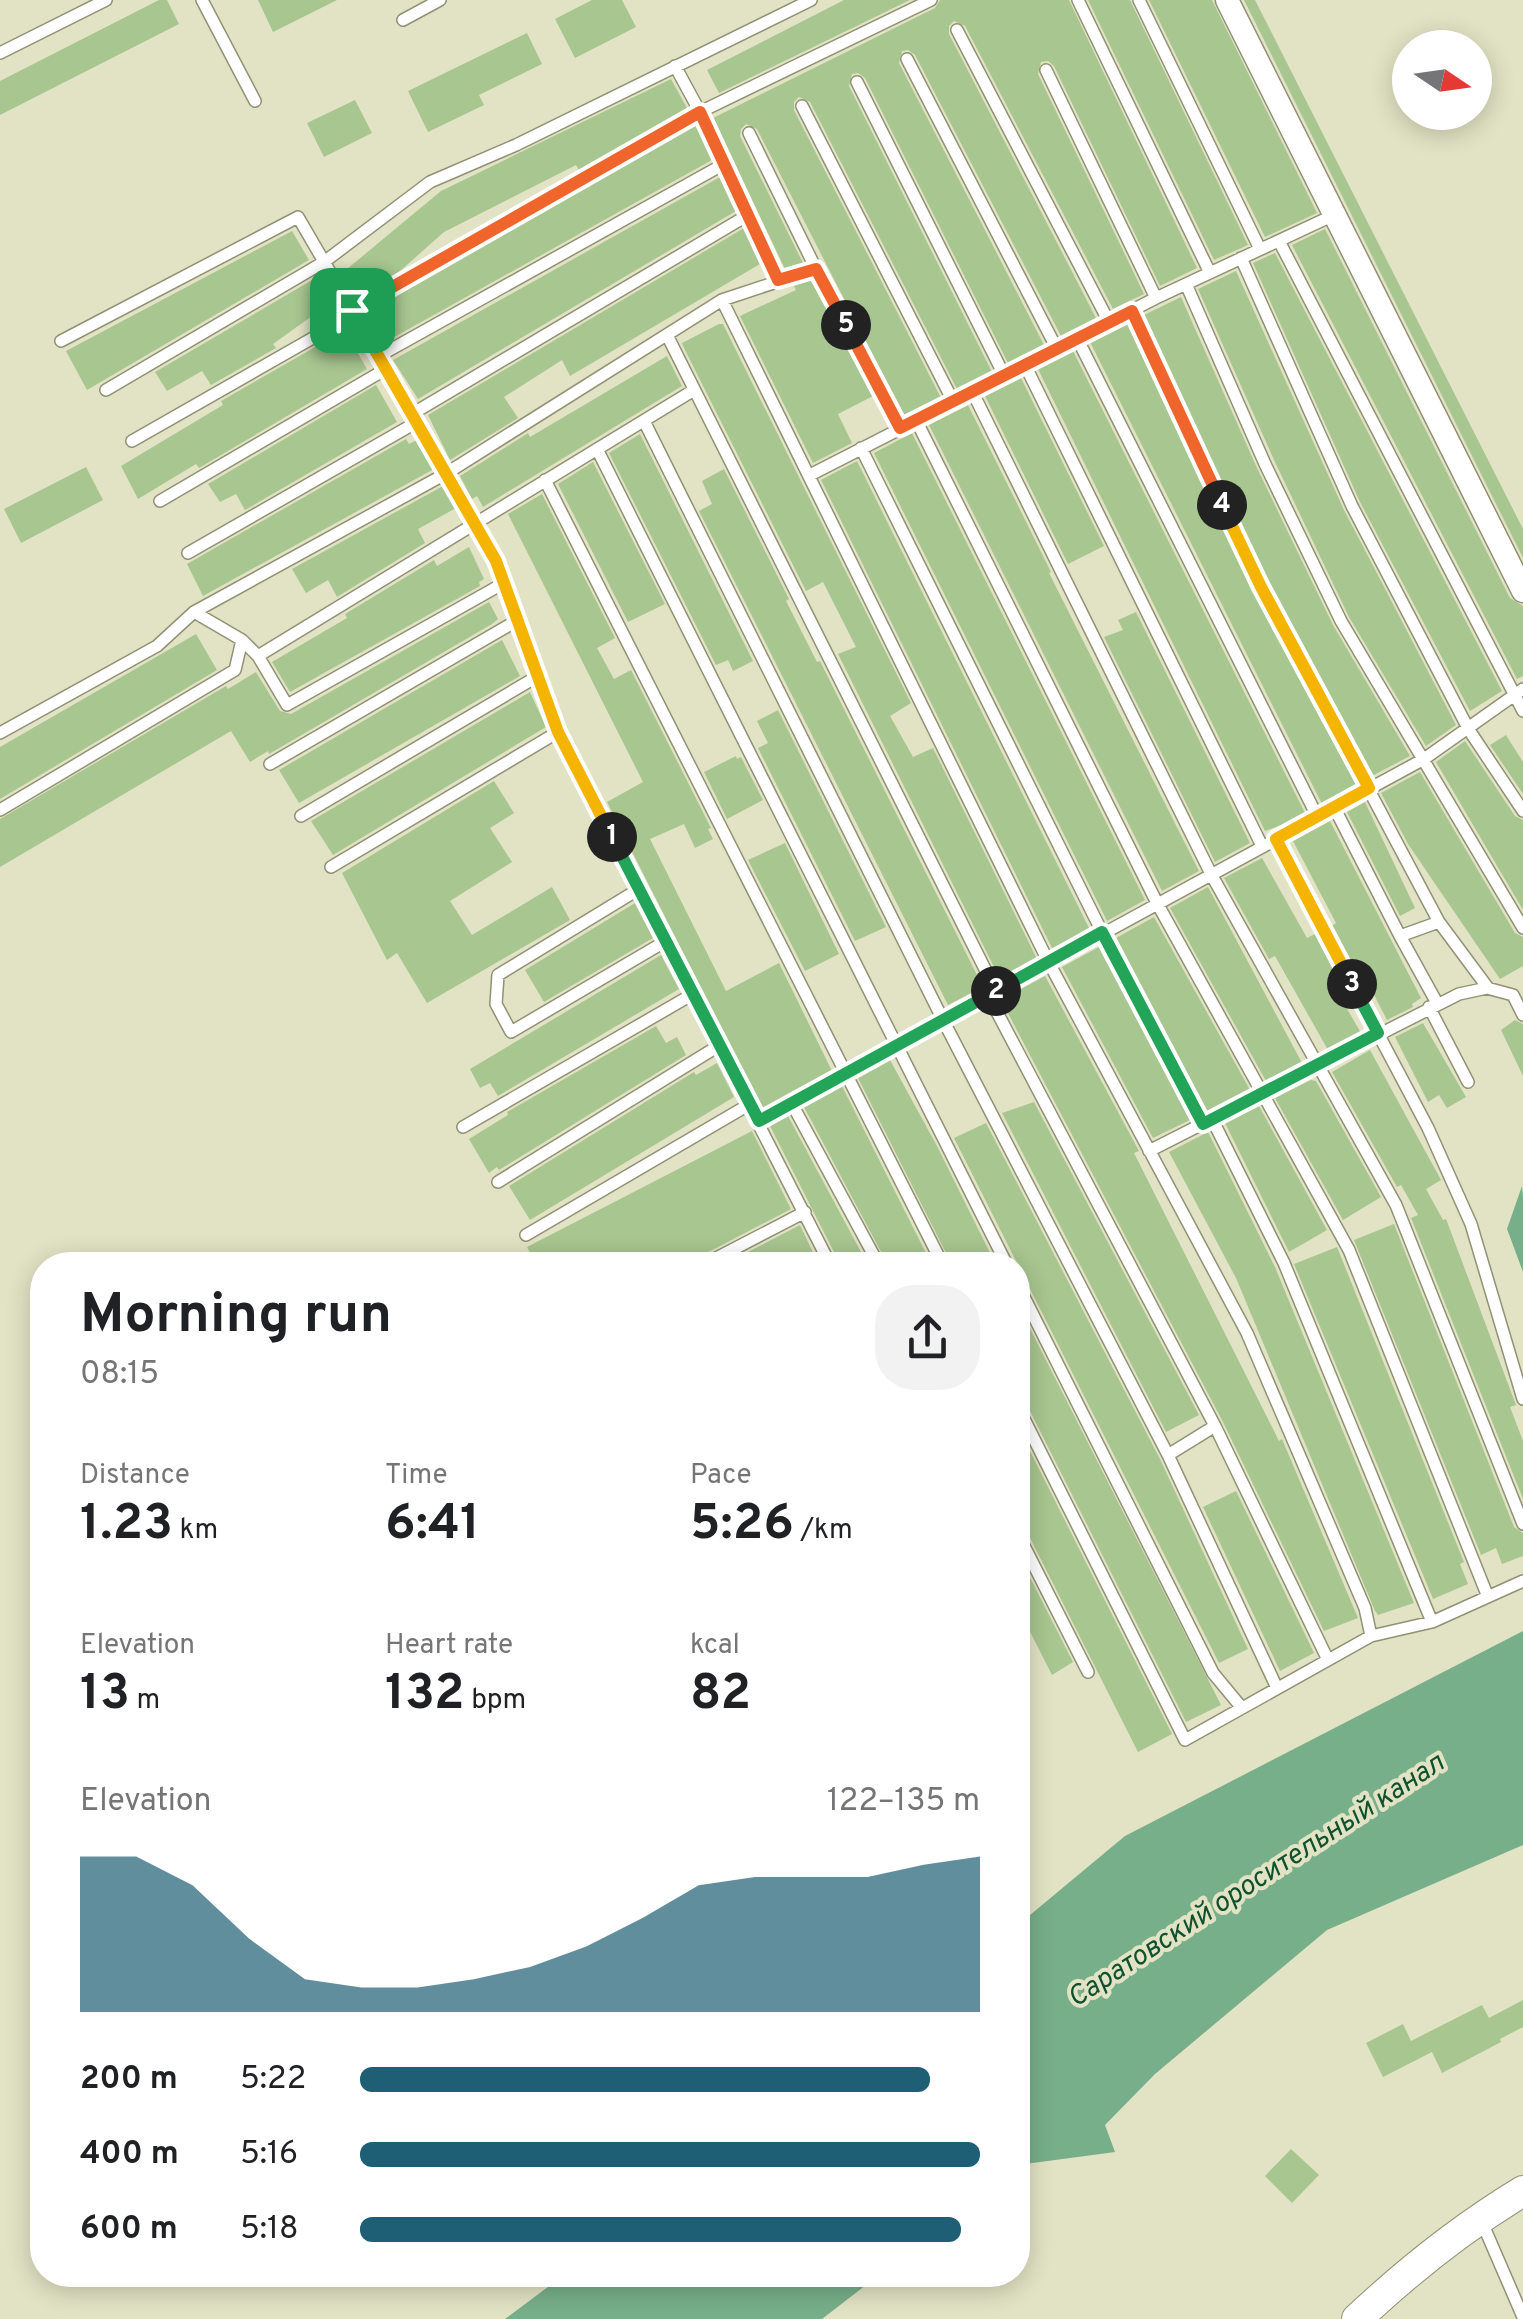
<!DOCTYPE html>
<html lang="en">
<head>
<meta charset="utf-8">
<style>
	body { margin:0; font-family:Overpass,sans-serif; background:#f2f2f2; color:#202124; height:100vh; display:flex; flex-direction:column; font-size:38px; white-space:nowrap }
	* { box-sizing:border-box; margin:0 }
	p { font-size:32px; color:#757577 }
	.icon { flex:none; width:55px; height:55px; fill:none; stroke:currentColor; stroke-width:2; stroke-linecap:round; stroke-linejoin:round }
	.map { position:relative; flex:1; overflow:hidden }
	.panel { position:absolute; left:30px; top:1252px; width:1000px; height:1035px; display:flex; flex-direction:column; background:#fff; border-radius:40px; box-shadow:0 5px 25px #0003 }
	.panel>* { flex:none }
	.needle { width:65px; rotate:103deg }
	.tools { position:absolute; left:1392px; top:30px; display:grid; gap:20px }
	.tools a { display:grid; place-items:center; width:100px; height:100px; border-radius:50%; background:#fff; box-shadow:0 5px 25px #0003; font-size:50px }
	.pin { position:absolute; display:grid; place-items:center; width:85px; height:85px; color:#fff; margin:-42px; border-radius:20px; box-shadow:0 5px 15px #0006 }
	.km { position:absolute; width:50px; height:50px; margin:-25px; border-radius:50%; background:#222; color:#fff; font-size:28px; line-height:50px; text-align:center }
	.round { display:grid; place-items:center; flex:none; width:105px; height:105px; border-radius:40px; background:#f2f2f2 }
	.overview { display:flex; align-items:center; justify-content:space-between; height:170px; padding:0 50px }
	h1 { font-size:55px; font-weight:700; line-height:75px }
	.figures { display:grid; grid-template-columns:repeat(3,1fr); gap:15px; height:170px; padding:10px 50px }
	.figures div { display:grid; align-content:center }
	.figures b { font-size:50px; font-weight:700 }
	.figures small { font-size:28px; font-weight:400 }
	.figures p { font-size:28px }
	.chart { height:280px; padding:20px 50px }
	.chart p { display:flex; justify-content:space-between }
	.chart svg { width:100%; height:180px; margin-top:10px; fill:#1f5f75; opacity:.7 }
	ul { padding:0 50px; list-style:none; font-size:32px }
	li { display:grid; grid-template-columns:160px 120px 1fr; align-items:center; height:75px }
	li i { height:25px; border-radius:12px; background:#1f5f75 }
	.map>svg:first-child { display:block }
</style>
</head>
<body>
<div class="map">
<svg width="1523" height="2319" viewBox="0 0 1523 2319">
	<rect width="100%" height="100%" fill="#e2e2c4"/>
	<path fill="#77af8a" d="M1522 1186 1523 1197V1272L1507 1229Z
		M1523 1631V1845L1327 1930 1155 2074 1105 2125 1115 2152 1025 2164 1018 2169V1925L1125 1836Z
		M564 2275H879L822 2319H505Z"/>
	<path fill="#a8c690" d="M159 0H167L179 24 0 115V81Z
		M258 0H337L273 32Z
		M592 0H622L636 27 575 58 555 19Z
		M844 0H910L719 93 707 70Z
		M940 0H1069L1197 268 1160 286 1054 66 1048 61 1041 62 1038 74 1144 294 1113 309 965 26 954 21 949 26V34L1096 318 1061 336 915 55 908 50 902 51 899 63 1044 345 1008 363 865 78 858 73 852 74 849 86 992 372 957 389 810 102 799 97 794 102V110L941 398 904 416 757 129 746 124 741 129 740 136 803 263 785 269 713 118 935 8Z
		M1088 0H1130L1248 245 1214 260Z
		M1149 0H1212L1317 213 1265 237Z
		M1244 0H1255L1523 529V558Z
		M527 33 542 64 479 95 484 105 428 132 408 91Z
		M671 79 687 108 579 170 576 165 444 232 399 272 384 281 374 272 360 282 347 269 441 191Z
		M355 100 372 133 324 157 307 123Z
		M696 125 712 160 389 340 371 310Z
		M720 177 736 211 418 399 393 360Z
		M744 228 760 264 570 376 562 360 504 397 518 418 450 460 428 415Z
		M1325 229 1510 598 1523 606V676L1517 679 1292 245Z
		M292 231 309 260 87 390 66 351Z
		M1275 253 1502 691 1470 711 1360 502 1253 263Z
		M1236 271 1344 510 1456 725 1426 746 1349 617 1274 460 1198 289Z
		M319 276 333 301 273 344 276 348 211 385 202 371 167 391 155 372Z
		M811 280 873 396 838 414 852 443 813 463 740 316 796 290 794 286Z
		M1181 297 1257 468 1333 625 1410 756 1372 776 1269 583 1144 315Z
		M1127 323 1252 591 1356 785 1322 804 1090 342Z
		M719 324H723L911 703 890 716 913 757 933 748 1037 959 1000 979 838 654 856 647 823 582 806 591 683 346 682 343Z
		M345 330 367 369 199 468 196 464 138 499 121 466 223 405 221 401Z
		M1073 351 1305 813 1284 824 1265 831 1038 369Z
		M667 356 682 386 483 507 477 496 472 499 460 476 528 433 530 437Z
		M1021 378 1104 546 1068 564 985 396Z
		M376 385 397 422 245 510 236 494 220 502 208 484Z
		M968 405 1051 572 1049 573 1199 871 1162 891 929 425Z
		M912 433 1145 900 1107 921 874 453Z
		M640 434 753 661 733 671 728 660 716 665 609 453Z
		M406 439 409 444 417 440 434 469 203 596 187 564Z
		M857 461 1090 930 1053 950 821 480Z
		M593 462 665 604 628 622 558 484Z
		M86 467 103 500 21 543 4 509Z
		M724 469 789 599 786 601 817 662 820 661 983 987 948 1005 699 511 712 504 702 481Z
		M443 486 456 508 418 529 425 543 337 597 328 580 306 593 292 569Z
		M542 494 615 638 597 648 614 679 631 670 711 828 708 829 713 839 695 848 684 824 650 839 726 991 779 963 832 1071 762 1109 607 802 643 782 508 514Z
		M469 547 484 579 479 582 480 586 290 692 272 662 347 618 345 614 434 560 437 566Z
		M489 602 498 619 492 624 269 754 268 751 250 762 231 731 0 867V819L226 686 228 689 256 672 280 711 291 714Z
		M1136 612 1250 843 1215 862 1104 637 1123 630 1118 620Z
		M196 634 217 670 0 799V747Z
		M502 640 520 676 299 803 279 770Z
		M530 692 546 727 333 855 311 821Z
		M778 710 886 927 855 941 758 748 768 743 757 721Z
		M1506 735 1523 762V794L1490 745Z
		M1465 741 1515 816 1523 820V910L1436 762Z
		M736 756 737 759 741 757 763 800 727 819 704 772Z
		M1420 772 1515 933 1523 937V966L1500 979 1408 844 1381 793Z
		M494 781 514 813 490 828 512 862 450 901 472 935 552 887 570 920 427 1003 397 953 387 960 342 873Z
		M1365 802 1415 908 1400 916 1347 812Z
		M1330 821 1421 998 1412 1004 1413 1007 1387 1020 1358 964 1353 966 1332 926 1336 923 1293 841Z
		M785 843 839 954 805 971 748 860Z
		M1262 858 1307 938 1315 934 1335 973 1328 976 1361 1033 1328 1050 1275 956 1269 959 1224 878Z
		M1208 887 1302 1063 1266 1081 1170 908Z
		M635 903 653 938 544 1002 525 970Z
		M1154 917 1250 1090 1207 1111 1116 938Z
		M1099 947 1190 1120 1153 1138 1062 967Z
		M661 955 679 989 498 1096 490 1083 480 1088 470 1069Z
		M1045 976 1139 1151 1134 1153 1279 1441 1282 1439 1358 1618 1324 1631 1223 1422 1001 1000Z
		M1515 1020 1523 1024V1076L1501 1030Z
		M1423 1023 1466 1097 1447 1108 1439 1095 1428 1102 1395 1037Z
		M656 1026 666 1043 677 1037 686 1055 499 1170 497 1167 489 1173 469 1139 508 1115 507 1112Z
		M1370 1050 1441 1180 1426 1189 1443 1220 1446 1219 1516 1405 1510 1407 1523 1441V1499L1411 1218 1418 1215 1401 1185 1397 1187 1332 1072Z
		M890 1060 937 1146 996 1265H952L858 1078Z
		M717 1063 734 1097 530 1220 509 1186 694 1072 696 1075Z
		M1311 1080 1316 1081 1381 1197 1343 1220 1275 1098Z
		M842 1086 932 1265H888L804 1107Z
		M1034 1102 1199 1415 1166 1432 1002 1113Z
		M1259 1106 1327 1230 1289 1252 1225 1123Z
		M788 1116 868 1265H842L835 1254 770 1126Z
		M986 1123 1160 1459 1248 1649 1219 1663 1026 1281 1018 1276V1265L954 1138Z
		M752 1131 791 1209 699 1257 694 1265H536L527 1247Z
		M1208 1132 1275 1267 1414 1603 1378 1615 1375 1611 1236 1278 1169 1152Z
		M1394 1224 1514 1527 1523 1533V1556L1502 1564 1496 1548 1481 1555 1354 1240Z
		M800 1225 818 1263 723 1265Z
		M1337 1247 1464 1562 1460 1564 1468 1584 1433 1599 1294 1264Z
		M1018 1305 1221 1705 1186 1722 1026 1403 1018 1398Z
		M1018 1427 1172 1734 1138 1752 1026 1530 1018 1525Z
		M1236 1491 1314 1653 1280 1671 1203 1507Z
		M1018 1554 1073 1662 1052 1675 1018 1608Z
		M1523 2000V2027L1500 2039 1501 2042 1442 2073 1432 2052 1383 2077 1366 2043 1403 2024 1411 2041 1482 2005 1489 2018Z
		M1291 2149 1319 2175 1292 2203 1265 2176Z"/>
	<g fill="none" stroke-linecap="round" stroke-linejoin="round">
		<g stroke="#919175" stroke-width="14">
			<path id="lane" d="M202 0 255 101
				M1078 0 1210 273
				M1139 0 1260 249
				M403 20 440 0
				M957 30 1109 322
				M0 53 106 0
				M907 59 1057 349
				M675 66 700 112 778 280
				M1046 70 1156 298
				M857 82 1004 375
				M802 106 953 401
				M1279 241 1523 711
				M1241 258 1352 506 1469 730 1523 811
				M816 269 900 428
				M1186 284 1265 464 1341 621 1523 928
				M722 300 1048 961 1247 1333 1365 1608 1371 1636
				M352 310 700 112 931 0
				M1132 311 1261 587 1439 922
				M667 335 996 991
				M1077 338 1317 816
				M61 341 298 217 447 473 722 300 816 269 749 133
				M379 356 724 164
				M1025 365 1262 846
				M106 390 324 262 430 182 516 145 811 0
				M972 391 1211 874 1396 1205 1523 1524
				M412 414 748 215
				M916 420 1157 903 1349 1250 1488 1597
				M644 421 943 1020 1168 1455 1277 1688
				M132 441 355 314
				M861 448 1102 932 1203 1124
				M597 449 1007 1265
				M810 475 1156 298 1334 215
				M545 480 943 1265
				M160 501 386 369
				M188 553 417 422
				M194 612 242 640 258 656 694 390
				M258 656 287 705 504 583
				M0 733 157 646 194 612 447 473 496 561 558 732 830 1264 827 1265
				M270 764 518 620
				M1334 807 1400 936
				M0 810 235 670 242 640
				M301 816 538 676
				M1275 839 1428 1128 1471 1224 1523 1399
				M331 867 558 732
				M639 889 498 975 496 1004 511 1032 666 941
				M988 995 1215 1426 1328 1660
				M1437 1003 1400 936 1439 922 1488 988
				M1429 1007 1468 1082
				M792 1104 879 1265
				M1212 1119 1284 1263 1432 1622
				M759 1121 1424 759 1523 689
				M463 1127 693 994
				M1149 1151 1459 994 1487 988 1513 995 1523 1015
				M498 1182 720 1045
				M526 1235 750 1104
				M703 1265 805 1212
				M1018 1285 1213 1673 1242 1708
				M1018 1407 1185 1740 1371 1636 1432 1622 1523 1581
				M1168 1455 1215 1426
				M1018 1534 1088 1672
				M1481 2220 1523 2317"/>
		</g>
		<g stroke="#919175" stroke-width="25">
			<path id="street" d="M1227 0 1523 591"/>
		</g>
		<g stroke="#919175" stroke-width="32">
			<path id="secondary" d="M1357 2319C1409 2270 1462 2228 1523 2191"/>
		</g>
		<use href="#lane" stroke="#fff" stroke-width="11"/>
		<use href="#street" stroke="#fff" stroke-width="22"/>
		<use href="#secondary" stroke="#fff" stroke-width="30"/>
	</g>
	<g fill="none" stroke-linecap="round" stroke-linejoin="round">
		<g stroke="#fff" stroke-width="20">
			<path id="split-1" d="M352 310 496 561 558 732 612 837"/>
		</g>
		<g stroke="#fff" stroke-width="20">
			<path id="split-2" d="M612 837 759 1121 996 991"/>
		</g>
		<g stroke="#fff" stroke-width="20">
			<path id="split-3" d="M996 991 1102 932 1203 1124 1378 1033 1352 984"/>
		</g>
		<g stroke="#fff" stroke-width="20">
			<path id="split-4" d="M1222 505 1261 587 1369 788 1276 839 1352 984"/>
		</g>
		<g stroke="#fff" stroke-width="20">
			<path id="split-5" d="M846 325 900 428 1132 311 1222 505"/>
		</g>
		<g stroke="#fff" stroke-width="20">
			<path id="split-6" d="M352 310 700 112 778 280 816 269 846 325"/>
		</g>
		<use href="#split-1" stroke="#f5b400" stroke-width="12"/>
		<use href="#split-2" stroke="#22a559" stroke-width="12"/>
		<use href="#split-3" stroke="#22a559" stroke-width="12"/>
		<use href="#split-4" stroke="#f5b400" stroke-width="12"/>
		<use href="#split-5" stroke="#f0652b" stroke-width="12"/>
		<use href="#split-6" stroke="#f0652b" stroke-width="12"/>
	</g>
	<g text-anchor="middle" stroke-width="8" stroke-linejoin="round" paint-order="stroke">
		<g font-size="28" font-style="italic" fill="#0f512e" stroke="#e2e2c4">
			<text transform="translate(1255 1879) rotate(-33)" y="10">Саратовский оросительный канал</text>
		</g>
	</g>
</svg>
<div class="tools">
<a><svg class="needle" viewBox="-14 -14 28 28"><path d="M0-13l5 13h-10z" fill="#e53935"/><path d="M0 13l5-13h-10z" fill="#757577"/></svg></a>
</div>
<div class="pin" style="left:352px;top:310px;background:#1e9e55"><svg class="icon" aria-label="arrive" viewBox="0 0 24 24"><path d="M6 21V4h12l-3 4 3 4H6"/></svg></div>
<b class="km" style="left:612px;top:837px">1</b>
<b class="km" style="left:996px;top:991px">2</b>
<b class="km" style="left:1352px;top:984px">3</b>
<b class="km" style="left:1222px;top:505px">4</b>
<b class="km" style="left:846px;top:325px">5</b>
<section class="panel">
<div class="overview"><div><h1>Morning run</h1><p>08:15</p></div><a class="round"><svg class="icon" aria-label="share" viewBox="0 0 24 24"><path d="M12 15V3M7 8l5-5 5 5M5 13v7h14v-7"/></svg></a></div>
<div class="figures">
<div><p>Distance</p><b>1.23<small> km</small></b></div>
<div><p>Time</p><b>6:41</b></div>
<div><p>Pace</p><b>5:26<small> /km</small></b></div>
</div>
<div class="figures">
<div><p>Elevation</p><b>13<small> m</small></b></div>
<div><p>Heart rate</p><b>132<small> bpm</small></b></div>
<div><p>kcal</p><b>82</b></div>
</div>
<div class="chart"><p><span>Elevation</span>122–135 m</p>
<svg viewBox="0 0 160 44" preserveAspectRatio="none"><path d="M0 44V6L10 6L20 13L30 26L40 36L50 38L60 38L70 36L80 33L90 28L100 21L110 13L120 11L130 11L140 11L150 8L160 6V44z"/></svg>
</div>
<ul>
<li><b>200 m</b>5:22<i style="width:92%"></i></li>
<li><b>400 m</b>5:16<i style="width:100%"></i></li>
<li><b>600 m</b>5:18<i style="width:97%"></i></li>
</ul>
</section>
</div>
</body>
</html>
